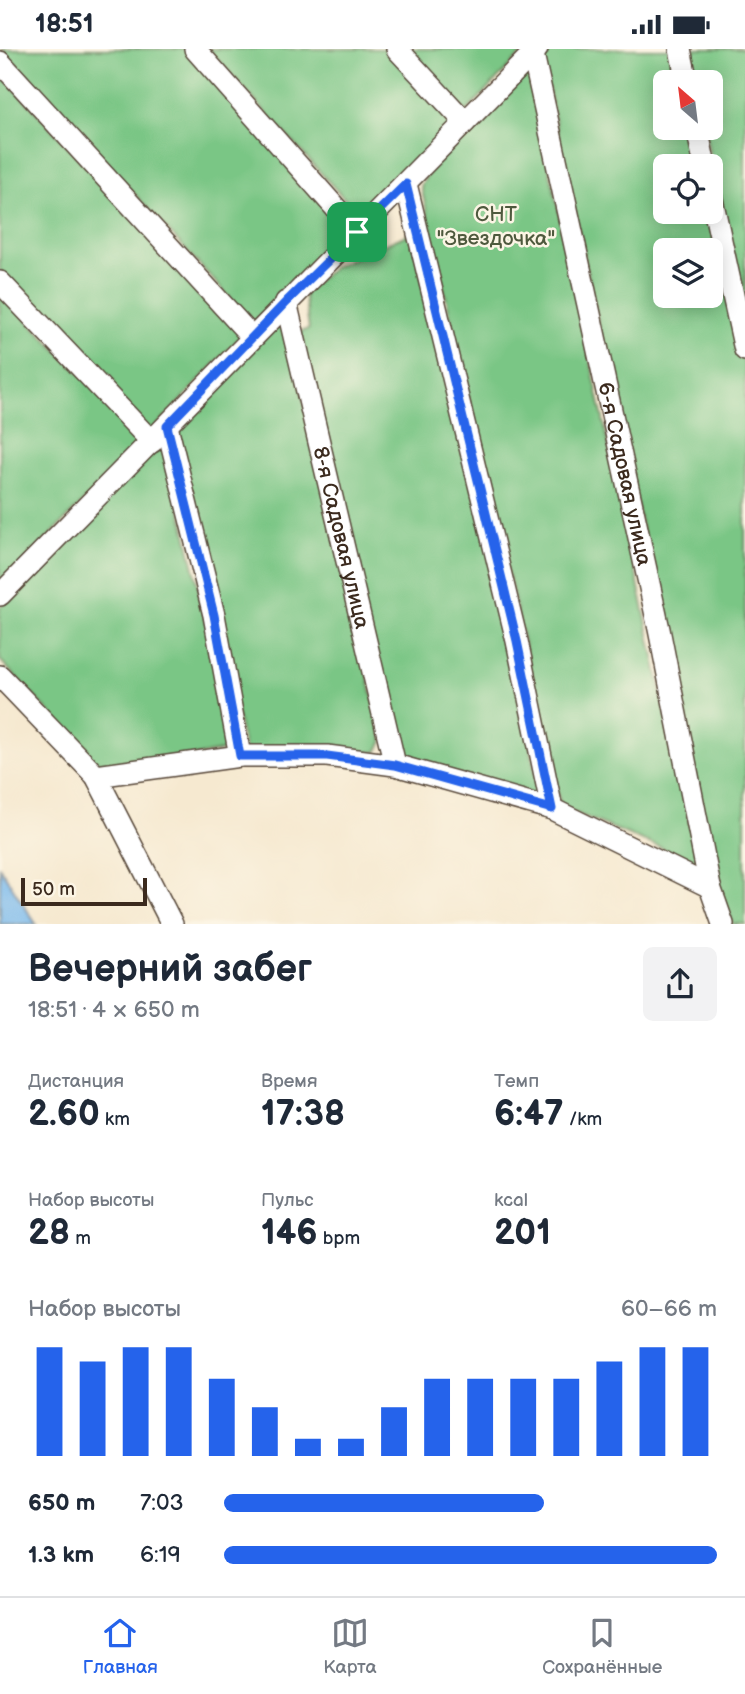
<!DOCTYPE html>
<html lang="ru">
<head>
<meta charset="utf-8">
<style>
	body { margin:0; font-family:"Balsamiq Sans",sans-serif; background:#f2f2f3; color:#1f2937; height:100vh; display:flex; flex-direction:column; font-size:26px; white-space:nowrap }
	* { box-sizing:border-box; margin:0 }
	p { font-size:23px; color:#747a83 }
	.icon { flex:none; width:38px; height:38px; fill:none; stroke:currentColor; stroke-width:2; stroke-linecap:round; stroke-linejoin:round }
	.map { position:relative; height:875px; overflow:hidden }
	.details { display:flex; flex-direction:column; background:#fff; flex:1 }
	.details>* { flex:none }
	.needle { width:46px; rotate:332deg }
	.buttons { position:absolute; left:653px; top:21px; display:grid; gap:14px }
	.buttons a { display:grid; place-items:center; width:70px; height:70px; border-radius:10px; background:#fff; box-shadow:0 4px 18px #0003; font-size:35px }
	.scale { position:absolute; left:21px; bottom:18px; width:126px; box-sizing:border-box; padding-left:7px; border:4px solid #3b2a1e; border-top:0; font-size:19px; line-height:24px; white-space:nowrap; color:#3b2a1e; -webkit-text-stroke:5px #fcf5e5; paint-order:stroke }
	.pin { position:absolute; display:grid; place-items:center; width:60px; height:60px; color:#fff; margin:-30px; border-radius:14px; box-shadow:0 4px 10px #0006 }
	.round { display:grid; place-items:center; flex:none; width:74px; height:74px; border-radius:10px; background:#f2f2f3 }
	.summary { display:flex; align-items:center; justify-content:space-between; height:119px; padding:0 28px }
	h1 { font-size:38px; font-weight:700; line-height:52px }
	.figures { display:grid; grid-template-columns:repeat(3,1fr); gap:10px; height:119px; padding:7px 28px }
	.figures div { display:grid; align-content:center }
	.figures b { font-size:35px; font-weight:700 }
	.figures small { font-size:19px; font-weight:400 }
	.figures p { font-size:19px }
	.chart { height:196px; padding:14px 28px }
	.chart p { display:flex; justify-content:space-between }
	.chart svg { width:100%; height:126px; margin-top:7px; stroke:#2563eb; stroke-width:6 }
	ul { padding:0 28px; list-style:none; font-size:23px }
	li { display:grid; grid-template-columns:112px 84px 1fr; align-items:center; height:52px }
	li i { height:18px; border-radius:9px; background:#2563eb }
	.status { display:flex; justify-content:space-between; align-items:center; height:49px; padding:0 35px; background:#fff; direction:ltr }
	.status svg { height:19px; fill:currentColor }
	.tabs { display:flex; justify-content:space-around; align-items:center; height:98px; border-top:2px solid #e0e1e3; background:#fff; font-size:19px; color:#747a83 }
	.tabs a { display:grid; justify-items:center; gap:4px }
	.tabs .on { color:#2563eb }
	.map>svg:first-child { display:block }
</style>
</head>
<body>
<div class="status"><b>18:51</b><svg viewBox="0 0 49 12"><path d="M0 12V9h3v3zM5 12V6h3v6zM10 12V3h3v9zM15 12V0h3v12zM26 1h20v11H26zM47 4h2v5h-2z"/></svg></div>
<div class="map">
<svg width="745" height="875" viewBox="0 0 745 875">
	<rect width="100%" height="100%" fill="#fcf5e5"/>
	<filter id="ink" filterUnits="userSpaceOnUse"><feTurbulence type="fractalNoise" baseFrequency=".0143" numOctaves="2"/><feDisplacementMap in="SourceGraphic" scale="14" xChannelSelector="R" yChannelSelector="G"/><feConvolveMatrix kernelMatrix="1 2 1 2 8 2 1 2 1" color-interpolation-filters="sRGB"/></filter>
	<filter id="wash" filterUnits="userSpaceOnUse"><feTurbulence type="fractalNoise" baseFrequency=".00686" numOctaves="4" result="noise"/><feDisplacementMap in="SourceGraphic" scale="28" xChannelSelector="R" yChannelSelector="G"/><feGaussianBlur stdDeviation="1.57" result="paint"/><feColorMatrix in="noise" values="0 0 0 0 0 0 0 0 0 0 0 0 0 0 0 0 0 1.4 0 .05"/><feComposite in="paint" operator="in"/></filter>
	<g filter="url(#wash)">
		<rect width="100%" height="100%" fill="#f6e9d0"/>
		<path fill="#7ac685" stroke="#5a7852" stroke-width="2" fill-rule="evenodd" d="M2 0H189L345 182 253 274Z
			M208 0H388L455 75 361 168Z
			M407 0H526L466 63Z
			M545 0H674L680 33H665V79H690L698 117H665V163H708L745 320V875H733L719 841 541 4ZM665 201H710V247H665Z
			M687 0H745V268L704 79H710V33H694Z
			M528 20 698 814 561 758 421 137 435 112Z
			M0 24 242 286 150 384 0 221Z
			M411 184 512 597 540 750 397 709 299 283 309 280 304 244 334 218Z
			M0 243 144 390 0 538Z
			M284 267 383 692 377 703 245 702 178 388 185 368Z
			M158 396 167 399 234 699 154 716 96 713 0 611V558Z"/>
		<path fill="#79b9ed" stroke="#5a7286" stroke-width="2" d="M0 819 36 875H0Z"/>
	</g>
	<g filter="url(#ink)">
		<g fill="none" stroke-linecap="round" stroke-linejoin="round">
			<g stroke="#574739" stroke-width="24">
				<g id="minor">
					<path d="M195 0 357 183"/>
					<path d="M397 0 465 73"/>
					<path d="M680 0 687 33"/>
					<path id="s1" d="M533 5 659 580 710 838 723 875"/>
					<path d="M0 13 252 288"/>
					<path d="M697 79 705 117"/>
					<path d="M406 135 517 592 552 760"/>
					<path d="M710 141 745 301"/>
					<path d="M0 233 152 393"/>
					<path id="s2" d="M286 253 395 716"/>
					<path d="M167 377 214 566 240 707"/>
					<path d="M0 546 537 0"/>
					<path d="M0 627 96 727 172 875"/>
					<path d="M96 727 240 707H327L395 716 552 760 710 838"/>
				</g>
			</g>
			<use href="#minor" stroke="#fff" stroke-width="21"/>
		</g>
	</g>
	<g fill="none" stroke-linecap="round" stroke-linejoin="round" filter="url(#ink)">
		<g stroke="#fff" stroke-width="14">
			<path id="route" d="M406 135 517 592 552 760 395 716 327 707H240L214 566 167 377 286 253Z"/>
		</g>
		<use href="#route" stroke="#2563eb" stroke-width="9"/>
	</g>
	<g text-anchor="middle" stroke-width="5" stroke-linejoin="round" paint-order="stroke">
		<g font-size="21" fill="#4e593d" stroke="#fcf5e5">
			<text x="496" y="172">СНТ<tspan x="496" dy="24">"Звездочка"</tspan></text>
		</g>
		<g font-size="21" fill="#3b2a1e" stroke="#fcf5e5">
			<text dy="7" stroke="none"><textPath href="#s1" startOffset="430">6-я Садовая улица</textPath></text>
			<text dy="7" stroke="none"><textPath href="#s2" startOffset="242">8-я Садовая улица</textPath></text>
		</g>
	</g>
</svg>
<div class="buttons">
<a><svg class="needle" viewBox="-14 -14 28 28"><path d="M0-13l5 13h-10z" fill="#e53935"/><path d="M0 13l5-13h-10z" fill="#747a83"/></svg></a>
<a><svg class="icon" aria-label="locate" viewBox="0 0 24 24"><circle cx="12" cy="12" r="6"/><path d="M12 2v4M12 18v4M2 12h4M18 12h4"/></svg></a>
<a><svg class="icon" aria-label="layers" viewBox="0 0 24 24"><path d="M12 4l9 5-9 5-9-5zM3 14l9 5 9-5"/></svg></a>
</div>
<div class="scale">50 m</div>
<div class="pin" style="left:357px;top:183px;background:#1e9e55"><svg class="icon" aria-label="arrive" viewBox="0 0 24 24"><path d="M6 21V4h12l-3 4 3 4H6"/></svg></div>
</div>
<section class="details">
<div class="summary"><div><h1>Вечерний забег</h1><p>18:51 · 4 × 650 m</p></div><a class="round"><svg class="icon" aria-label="share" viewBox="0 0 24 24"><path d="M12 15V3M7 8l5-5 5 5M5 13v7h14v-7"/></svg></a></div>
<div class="figures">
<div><p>Дистанция</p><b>2.60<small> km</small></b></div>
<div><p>Время</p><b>17:38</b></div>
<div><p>Темп</p><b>6:47<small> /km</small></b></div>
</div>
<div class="figures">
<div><p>Набор высоты</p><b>28<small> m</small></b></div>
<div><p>Пульс</p><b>146<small> bpm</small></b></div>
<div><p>kcal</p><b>201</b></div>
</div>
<div class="chart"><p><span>Набор высоты</span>60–66 m</p>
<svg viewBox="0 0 160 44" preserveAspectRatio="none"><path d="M5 44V6M15 44V11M25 44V6M35 44V6M45 44V17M55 44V27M65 44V38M75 44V38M85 44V27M95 44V17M105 44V17M115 44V17M125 44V17M135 44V11M145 44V6M155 44V6"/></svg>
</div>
<ul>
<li><b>650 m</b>7:03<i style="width:65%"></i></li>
<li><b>1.3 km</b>6:19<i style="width:100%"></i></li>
</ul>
</section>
<nav class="tabs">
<a class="on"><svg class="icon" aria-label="home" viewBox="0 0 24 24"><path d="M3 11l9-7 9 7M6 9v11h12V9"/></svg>Главная</a>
<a><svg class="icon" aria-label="map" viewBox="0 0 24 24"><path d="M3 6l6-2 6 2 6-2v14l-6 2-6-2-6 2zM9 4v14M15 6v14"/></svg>Карта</a>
<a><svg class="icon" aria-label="saved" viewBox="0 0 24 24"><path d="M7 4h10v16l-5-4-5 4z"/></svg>Сохранённые</a>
</nav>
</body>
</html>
